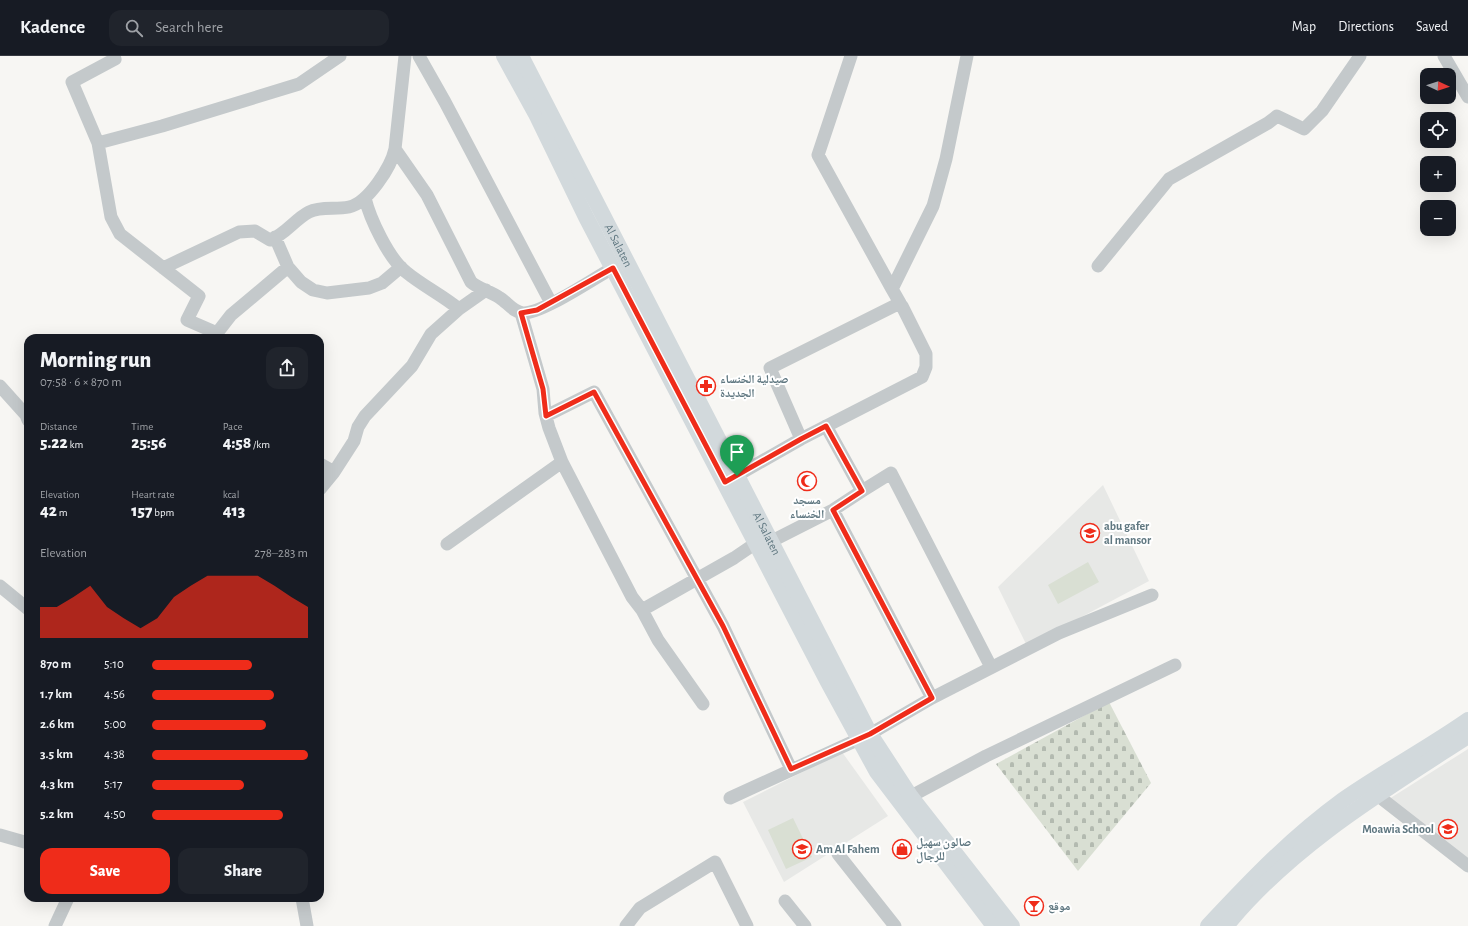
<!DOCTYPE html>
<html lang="en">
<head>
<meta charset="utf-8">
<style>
	body { margin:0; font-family:"Alegreya Sans","Noto Naskh Arabic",sans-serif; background:#20242c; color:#f1f3f6; height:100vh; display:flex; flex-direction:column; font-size:15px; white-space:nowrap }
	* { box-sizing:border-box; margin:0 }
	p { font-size:13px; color:#9ea1a6 }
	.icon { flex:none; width:22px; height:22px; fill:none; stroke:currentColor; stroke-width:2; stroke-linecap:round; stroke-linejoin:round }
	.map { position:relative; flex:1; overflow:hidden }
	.drawer { position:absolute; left:24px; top:278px; width:300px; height:568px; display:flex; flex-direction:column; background:#171b24; border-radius:12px; box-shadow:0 4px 16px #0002 }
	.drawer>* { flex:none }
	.needle { width:26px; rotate:93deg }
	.tools { position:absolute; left:1420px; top:12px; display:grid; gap:8px }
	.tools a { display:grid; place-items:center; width:36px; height:36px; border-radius:8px; background:#171b24; box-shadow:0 4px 16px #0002; font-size:20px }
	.pin { position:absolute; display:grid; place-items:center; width:34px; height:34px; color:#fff; margin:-41px -17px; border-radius:50% 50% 50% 0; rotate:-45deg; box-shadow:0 0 4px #0007 }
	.pin .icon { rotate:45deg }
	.round { display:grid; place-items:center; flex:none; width:42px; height:42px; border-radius:12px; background:#20242c }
	.head { display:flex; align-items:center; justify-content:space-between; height:68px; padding:0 16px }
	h1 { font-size:22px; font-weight:800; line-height:30px }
	.stats { display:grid; grid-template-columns:repeat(3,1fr); gap:6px; height:68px; padding:4px 16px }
	.stats div { display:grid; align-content:center }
	.stats b { font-size:17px; font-weight:800 }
	.stats small { font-size:11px; font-weight:400 }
	.stats p { font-size:11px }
	.chart { height:112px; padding:8px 16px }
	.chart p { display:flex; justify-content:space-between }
	.chart svg { width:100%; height:72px; margin-top:4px; fill:#ef2c1a; opacity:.7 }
	.primary-button { display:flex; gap:8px; margin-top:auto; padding:8px 16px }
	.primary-button a { flex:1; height:46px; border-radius:12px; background:#ef2c1a; color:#fff; font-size:16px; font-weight:800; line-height:46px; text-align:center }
	.primary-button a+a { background:#20242c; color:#f1f3f6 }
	ul { padding:0 16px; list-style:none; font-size:13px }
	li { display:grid; grid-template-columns:64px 48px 1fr; align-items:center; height:30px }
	li i { height:10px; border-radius:5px; background:#ef2c1a }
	header { display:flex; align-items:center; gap:24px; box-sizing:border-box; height:56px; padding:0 20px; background:#171b24; border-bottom:1px solid #363941 }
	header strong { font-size:19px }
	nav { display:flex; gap:22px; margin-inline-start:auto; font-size:14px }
	.search { width:280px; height:36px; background:#20242c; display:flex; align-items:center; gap:10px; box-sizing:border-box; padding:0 14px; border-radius:12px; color:#9ea1a6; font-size:15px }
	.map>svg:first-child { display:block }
</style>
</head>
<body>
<header>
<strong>Kadence</strong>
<div class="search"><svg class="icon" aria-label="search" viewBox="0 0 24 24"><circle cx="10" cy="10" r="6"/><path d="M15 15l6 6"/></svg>Search here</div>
<nav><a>Map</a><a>Directions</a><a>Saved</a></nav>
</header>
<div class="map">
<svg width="1468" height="870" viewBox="0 0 1468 870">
	<defs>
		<pattern id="cemetery-stones" width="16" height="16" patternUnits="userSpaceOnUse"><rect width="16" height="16" fill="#d9dfd3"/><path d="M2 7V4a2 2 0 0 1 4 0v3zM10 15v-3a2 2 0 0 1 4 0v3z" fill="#b3bab0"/></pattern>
	</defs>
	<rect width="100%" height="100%" fill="#f7f6f3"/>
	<path fill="#e7e8e6" d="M1103 429 1149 525 1027 590 998 531Z
		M1468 693V803L1389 743Z
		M842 696 888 760 784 826 743 746Z"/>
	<path fill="url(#cemetery-stones)" d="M1109 646 1151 727 1078 815 996 708Z"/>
	<path fill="#d9dfd3" d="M1088 506 1099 526 1058 548 1048 529Z
		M793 762 812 801 786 813 768 774Z"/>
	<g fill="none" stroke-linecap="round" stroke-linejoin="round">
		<path stroke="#c4c9cb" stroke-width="13" d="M114 0 115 3 72 26 98 87 111 161 120 178 199 240 187 264 217 277 231 259 288 211
			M405 0 395 93 427 139 471 226C479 233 490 235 500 242 507 246 513 256 523 257 542 258 594 222 613 212
			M419 0 445 46 551 247
			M851 0 818 99 892 233
			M1444 0 1468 41
			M98 87 162 70 299 28 340 0
			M365 142C370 163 389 203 406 216 423 230 442 239 459 253
			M275 181 288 211 301 226 313 234 327 237 369 232 382 227 401 211
			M1098 210 1169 123 1268 67 1277 60 1304 73 1322 55 1360 0
			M163 212 239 176 255 175 270 184C285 179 295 163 309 156 321 150 336 154 349 151 368 147 391 111 395 93
			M521 257 543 333 545 357 549 372 562 406 632 541 642 554 658 584 703 648
			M0 330 26 359 28 364
			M546 360 594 336 723 570 791 713
			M801 383 770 312 900 247 892 233 933 150 946 103 967 0
			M320 408 334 416
			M729 424 801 383 922 321 926 311V298L902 250
			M320 433 334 416 354 385 358 371 365 360 412 310 431 278 459 253 486 234
			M862 435 891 417 991 611
			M833 454 932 642
			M447 488 562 406
			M764 489 833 454 862 435 826 370
			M0 530 28 553
			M642 554 734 502 756 487
			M1377 739 1468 810
			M730 742 870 678 932 642 1059 577 1152 539
			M902 745 986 700 1175 609
			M0 779 28 787
			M838 798 895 870
			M302 842 307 870
			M785 845 805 870
			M55 870 68 842
			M626 870 640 852 715 806 747 870"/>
		<g stroke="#d2d9dc" stroke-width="16">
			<path d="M504 0 537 60 586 161 828 626 877 716 994 870"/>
			<path id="s1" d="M521 0 870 678 911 741 1012 870"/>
			<path d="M1208 870C1252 823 1291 782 1343 744 1383 716 1428 692 1468 664"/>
			<path d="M1226 870C1291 790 1383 735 1468 680"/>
		</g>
	</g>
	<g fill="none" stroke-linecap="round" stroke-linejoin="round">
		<g stroke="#fff" stroke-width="8">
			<path id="route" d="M613 212 725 426 801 383 826 370 862 435 833 454 932 642 870 678 791 713 723 570 594 336 546 360 543 333 521 257 537 254Z"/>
		</g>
		<use href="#route" stroke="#ef2c1a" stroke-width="5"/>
	</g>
	<defs>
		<g id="pharmacy-ring" transform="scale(1)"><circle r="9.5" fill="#fff" stroke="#ef2c1a" stroke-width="1.5"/><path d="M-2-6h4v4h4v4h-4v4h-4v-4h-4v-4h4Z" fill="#ef2c1a"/></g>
		<g id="mosque-ring" transform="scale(1)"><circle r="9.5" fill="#fff" stroke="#ef2c1a" stroke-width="1.5"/><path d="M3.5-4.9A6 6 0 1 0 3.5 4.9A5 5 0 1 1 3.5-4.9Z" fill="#ef2c1a"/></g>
		<g id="school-ring" transform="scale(1)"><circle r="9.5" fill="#fff" stroke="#ef2c1a" stroke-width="1.5"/><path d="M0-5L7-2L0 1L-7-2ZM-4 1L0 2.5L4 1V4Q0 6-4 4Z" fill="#ef2c1a"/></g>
		<g id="shop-ring" transform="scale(1)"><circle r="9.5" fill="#fff" stroke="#ef2c1a" stroke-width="1.5"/><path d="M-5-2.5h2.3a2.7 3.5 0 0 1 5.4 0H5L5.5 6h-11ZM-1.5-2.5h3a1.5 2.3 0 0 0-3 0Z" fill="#ef2c1a"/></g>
		<g id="bar-ring" transform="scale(1)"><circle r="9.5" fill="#fff" stroke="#ef2c1a" stroke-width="1.5"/><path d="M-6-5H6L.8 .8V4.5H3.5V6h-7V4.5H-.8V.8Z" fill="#ef2c1a"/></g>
	</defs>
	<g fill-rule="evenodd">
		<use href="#pharmacy-ring" x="706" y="330"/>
		<use href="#mosque-ring" x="807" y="425"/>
		<use href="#school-ring" x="1090" y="477"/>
		<use href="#school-ring" x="1448" y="773"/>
		<use href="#school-ring" x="802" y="793"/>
		<use href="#shop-ring" x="902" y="793"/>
		<use href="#bar-ring" x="1034" y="850"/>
	</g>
	<g text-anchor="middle" stroke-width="4" stroke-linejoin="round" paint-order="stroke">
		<g font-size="12" fill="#5f7780" stroke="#fff">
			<text dy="4" stroke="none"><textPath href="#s1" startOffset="213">Al Salaten</textPath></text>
			<text dy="4" stroke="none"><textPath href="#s1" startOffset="537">Al Salaten</textPath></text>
		</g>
		<g font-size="12" font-weight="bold" fill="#5f7780" stroke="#fff" text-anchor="start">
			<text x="720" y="327">صيدلية الخنساء<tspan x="720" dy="14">الجديدة</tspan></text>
			<text x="807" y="448" text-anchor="middle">مسجد<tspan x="807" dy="14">الخنساء</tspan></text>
			<text x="1104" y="474">abu gafer<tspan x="1104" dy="14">al mansor</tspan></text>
			<text x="1434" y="777" text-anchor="end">Moawia School</text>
			<text x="916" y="790">صالون سهيل<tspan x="916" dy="14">للرجال</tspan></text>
			<text x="816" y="797">Am Al Fahem</text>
			<text x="1048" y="854">موقع</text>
		</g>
	</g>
</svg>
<div class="tools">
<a><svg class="needle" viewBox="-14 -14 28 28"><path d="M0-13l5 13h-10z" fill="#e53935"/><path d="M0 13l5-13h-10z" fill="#9ea1a6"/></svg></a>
<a><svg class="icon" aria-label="locate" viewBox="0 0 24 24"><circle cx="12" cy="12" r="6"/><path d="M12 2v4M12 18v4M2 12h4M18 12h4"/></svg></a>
<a>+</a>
<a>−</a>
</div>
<div class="pin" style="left:737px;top:420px;background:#1e9e55"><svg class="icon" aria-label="arrive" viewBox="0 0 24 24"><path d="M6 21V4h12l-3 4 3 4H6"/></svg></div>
<section class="drawer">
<div class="head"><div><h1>Morning run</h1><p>07:58 · 6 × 870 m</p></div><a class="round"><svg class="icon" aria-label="share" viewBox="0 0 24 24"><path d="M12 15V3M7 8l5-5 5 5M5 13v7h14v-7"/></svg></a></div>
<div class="stats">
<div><p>Distance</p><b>5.22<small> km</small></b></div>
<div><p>Time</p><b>25:56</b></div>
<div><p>Pace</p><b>4:58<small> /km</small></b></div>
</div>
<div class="stats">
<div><p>Elevation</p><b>42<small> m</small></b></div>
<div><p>Heart rate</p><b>157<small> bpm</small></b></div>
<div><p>kcal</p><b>413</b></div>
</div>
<div class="chart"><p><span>Elevation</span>278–283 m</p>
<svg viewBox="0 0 160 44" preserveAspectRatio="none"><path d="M0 44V25L10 25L20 19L30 12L40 25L50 32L60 38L70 32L80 19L90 12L100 6L110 6L120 6L130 6L140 12L150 19L160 25V44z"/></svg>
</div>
<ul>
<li><b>870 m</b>5:10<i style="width:64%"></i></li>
<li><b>1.7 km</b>4:56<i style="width:78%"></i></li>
<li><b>2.6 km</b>5:00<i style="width:73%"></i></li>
<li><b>3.5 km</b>4:38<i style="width:100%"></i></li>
<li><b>4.3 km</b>5:17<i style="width:59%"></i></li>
<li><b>5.2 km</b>4:50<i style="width:84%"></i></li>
</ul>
<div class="primary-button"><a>Save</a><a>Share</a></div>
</section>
</div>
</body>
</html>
